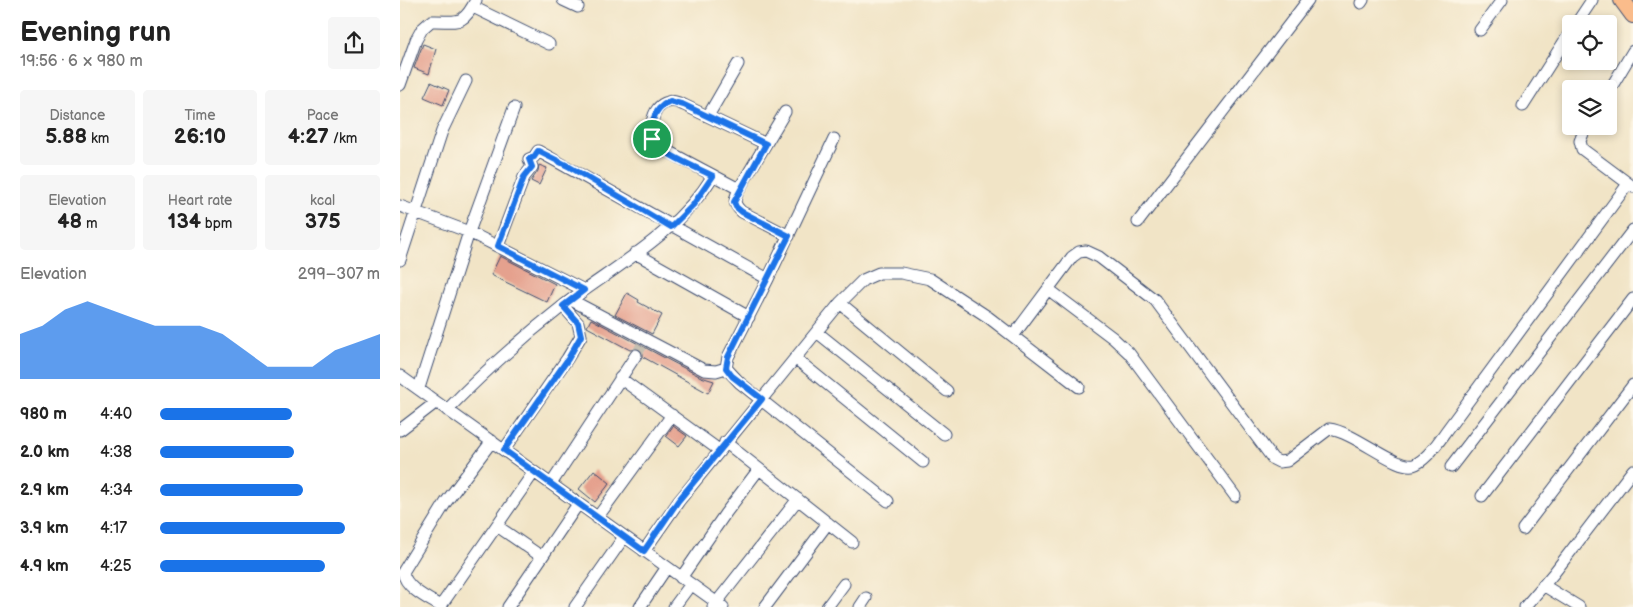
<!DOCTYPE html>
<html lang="en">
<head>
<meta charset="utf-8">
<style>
	body { margin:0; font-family:"Balsamiq Sans",sans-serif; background:#f6f6f6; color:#222; height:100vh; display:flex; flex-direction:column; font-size:19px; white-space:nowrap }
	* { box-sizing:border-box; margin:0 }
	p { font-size:16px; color:#767676 }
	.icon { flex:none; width:28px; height:28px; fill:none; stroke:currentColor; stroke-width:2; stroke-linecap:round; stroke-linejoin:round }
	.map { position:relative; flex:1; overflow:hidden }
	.sheet { display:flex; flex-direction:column; background:#fff; width:400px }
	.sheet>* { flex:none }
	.buttons { position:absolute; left:1162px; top:15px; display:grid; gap:10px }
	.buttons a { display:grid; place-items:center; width:55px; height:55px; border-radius:5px; background:#fff; box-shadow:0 2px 8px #0003; font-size:25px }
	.pin { position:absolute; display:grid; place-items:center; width:42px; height:42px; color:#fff; margin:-21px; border:2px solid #fff; border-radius:50%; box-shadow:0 1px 5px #0007 }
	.round { display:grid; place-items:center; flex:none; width:52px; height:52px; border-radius:5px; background:#f6f6f6 }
	.headline { display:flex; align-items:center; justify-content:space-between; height:85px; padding:0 20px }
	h1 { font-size:28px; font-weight:700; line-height:38px }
	.stats { display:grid; grid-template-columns:repeat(3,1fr); gap:8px; height:85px; padding:5px 20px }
	.stats div { display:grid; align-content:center; border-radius:5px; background:#f6f6f6; text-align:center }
	.stats b { font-size:21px; font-weight:700 }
	.stats small { font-size:14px; font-weight:400 }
	.stats p { font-size:14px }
	.chart { height:140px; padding:10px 20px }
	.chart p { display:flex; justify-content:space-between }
	.chart svg { width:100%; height:90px; margin-top:5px; fill:#1a73e8; opacity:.7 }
	ul { padding:0 20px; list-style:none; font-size:16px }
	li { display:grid; grid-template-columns:80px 60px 1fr; align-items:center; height:38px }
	li i { height:12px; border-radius:6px; background:#1a73e8 }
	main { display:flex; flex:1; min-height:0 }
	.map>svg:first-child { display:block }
</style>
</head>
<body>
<main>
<section class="sheet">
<div class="headline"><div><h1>Evening run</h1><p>19:56 · 6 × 980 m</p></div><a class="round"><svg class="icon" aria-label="share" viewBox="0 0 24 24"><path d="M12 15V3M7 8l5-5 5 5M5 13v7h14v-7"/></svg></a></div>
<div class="stats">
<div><p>Distance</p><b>5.88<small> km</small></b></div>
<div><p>Time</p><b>26:10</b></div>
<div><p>Pace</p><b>4:27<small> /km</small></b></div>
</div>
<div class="stats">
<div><p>Elevation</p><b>48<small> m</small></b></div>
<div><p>Heart rate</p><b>134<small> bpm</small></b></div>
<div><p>kcal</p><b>375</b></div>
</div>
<div class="chart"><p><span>Elevation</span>299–307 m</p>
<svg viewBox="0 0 160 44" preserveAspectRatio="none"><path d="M0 44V22L10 18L20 10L30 6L40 10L50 14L60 18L70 18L80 18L90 22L100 30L110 38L120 38L130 38L140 30L150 26L160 22V44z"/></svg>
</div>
<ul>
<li><b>980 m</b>4:40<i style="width:60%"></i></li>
<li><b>2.0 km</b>4:38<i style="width:61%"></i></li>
<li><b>2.9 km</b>4:34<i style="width:65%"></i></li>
<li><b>3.9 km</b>4:17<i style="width:84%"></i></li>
<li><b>4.9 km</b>4:25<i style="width:75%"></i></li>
</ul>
</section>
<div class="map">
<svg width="1233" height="607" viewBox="0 0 1233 607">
	<rect width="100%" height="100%" fill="#fcf5e5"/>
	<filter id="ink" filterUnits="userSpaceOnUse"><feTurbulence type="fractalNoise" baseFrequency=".02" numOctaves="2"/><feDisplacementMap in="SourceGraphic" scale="10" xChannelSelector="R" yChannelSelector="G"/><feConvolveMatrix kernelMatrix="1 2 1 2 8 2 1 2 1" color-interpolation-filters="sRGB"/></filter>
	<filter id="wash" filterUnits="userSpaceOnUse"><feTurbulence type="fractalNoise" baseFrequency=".0096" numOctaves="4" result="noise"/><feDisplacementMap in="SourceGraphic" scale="20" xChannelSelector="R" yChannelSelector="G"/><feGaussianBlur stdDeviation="1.12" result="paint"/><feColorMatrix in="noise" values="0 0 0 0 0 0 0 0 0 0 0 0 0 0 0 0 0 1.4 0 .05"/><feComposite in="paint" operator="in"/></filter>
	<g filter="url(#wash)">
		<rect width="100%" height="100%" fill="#f1e4c6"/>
		<g id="blocks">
			<path fill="#e5a18e" d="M23 44 36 49 29 74 14 68Z
				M31 82 49 90 43 105 24 97Z
				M139 165 147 168 139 185 131 181 138 171Z
				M100 256 155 284 147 302 91 275Z
				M227 293 239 300 238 302 262 315 252 334 215 315Z
				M191 319 301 377 314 381 308 393 243 357V352L240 349 230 350 187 327Z
				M273 426 287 436 279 446 266 436Z
				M194 470 210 483 195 502 179 489Z"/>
		</g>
	</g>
	<g filter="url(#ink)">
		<use href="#blocks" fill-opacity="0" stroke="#3b4a6e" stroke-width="1"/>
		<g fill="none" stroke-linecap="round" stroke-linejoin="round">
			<path stroke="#c6c0b1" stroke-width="11" stroke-dasharray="11 5.5" stroke-linecap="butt" d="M236 355 244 342"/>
			<g stroke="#3b4a6e" stroke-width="13">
				<path id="minor" d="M163 0 178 7
					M961 3 963 0
					M73 7 149 44
					M1176 24 1192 0
					M1080 30 1102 0
					M0 85 16 40 22 29 31 21C56 20 62 28 76 0
					M1209 91 1233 51
					M1123 106 1171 31
					M385 112 339 189C334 200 333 204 342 212L389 236
					M308 116 338 64
					M1186 126 1180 141 1182 149 1233 187
					M434 139 368 279 328 357 326 368 340 383 488 501
					M339 189 258 146C248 134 250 106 268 102 273 100 279 103 284 105L366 144
					M0 206 69 232 184 290
					M738 222 908 0
					M98 246 124 177 132 167 129 159 134 157 138 151 368 279
					M235 253 349 317
					M0 260 42 131 66 81
					M648 289 713 338 729 353 835 496
					M171 300 304 370 316 371 326 368
					M440 303 547 391
					M418 333 544 434
					M613 336 672 257 679 252 686 251 699 257 755 300 873 459 879 462 887 461 929 429C956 432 999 473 1016 464 1029 457 1039 441 1047 430L1228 184
					M395 358 523 462
					M0 376 323 607
					M220 378 319 450
					M19 388 69 232 114 108
					M47 410C83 373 123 337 164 305 216 266 278 233 313 176
					M0 430 35 403
					M325 442 452 542
					M104 450 167 359 181 336 178 323 163 306
					M1051 467 1233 230
					M151 484 236 355
					M1082 496 1233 299
					M197 518 272 415
					M97 526 142 557
					M1123 529 1233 385
					M244 551 279 501 440 303 463 280 479 273H501L530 279 588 317 679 387
					M281 578 325 514 359 469
					M1143 585 1179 607
					M40 607 134 472
					M42 607C29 599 5 588 3 572L46 502 92 441
					M108 607 178 504
					M175 607 224 537
					M240 607 267 567
					M274 607 291 584
					M313 607 398 499
					M365 607 428 523
					M427 607 444 584
					M460 607 466 598
					M1125 607 1154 573 1233 470"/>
			</g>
			<g stroke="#3b4a6e" stroke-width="18">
				<path id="highway" d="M1222 0 1233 15"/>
			</g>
			<use href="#minor" stroke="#fff" stroke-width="11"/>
			<use href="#highway" stroke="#fabc8b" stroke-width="16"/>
		</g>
	</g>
	<g fill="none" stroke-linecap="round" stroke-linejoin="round" filter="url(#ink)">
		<g stroke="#fff" stroke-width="10">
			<path id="route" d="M270 101 284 105 366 144 334 202 336 207 342 212 389 236 328 357 326 368 332 376 362 399 278 501 244 551 104 450 168 359 181 336 178 323 163 306 184 290 98 246 124 177 132 167 129 159 134 157 138 151 168 166 271 227 293 205 313 176C298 168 259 153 252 139 249 133 251 126 253 120 256 110 261 105 270 101Z"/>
		</g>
		<use href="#route" stroke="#1a73e8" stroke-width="6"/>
	</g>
</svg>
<div class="buttons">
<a><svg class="icon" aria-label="locate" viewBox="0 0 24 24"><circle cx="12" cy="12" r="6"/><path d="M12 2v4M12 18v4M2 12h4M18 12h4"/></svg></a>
<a><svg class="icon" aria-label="layers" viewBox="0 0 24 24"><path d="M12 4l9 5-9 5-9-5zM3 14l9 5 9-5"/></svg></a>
</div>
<div class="pin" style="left:252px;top:139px;background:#1e9e55"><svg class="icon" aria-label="arrive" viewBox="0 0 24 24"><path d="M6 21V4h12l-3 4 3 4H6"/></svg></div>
</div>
</main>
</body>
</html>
